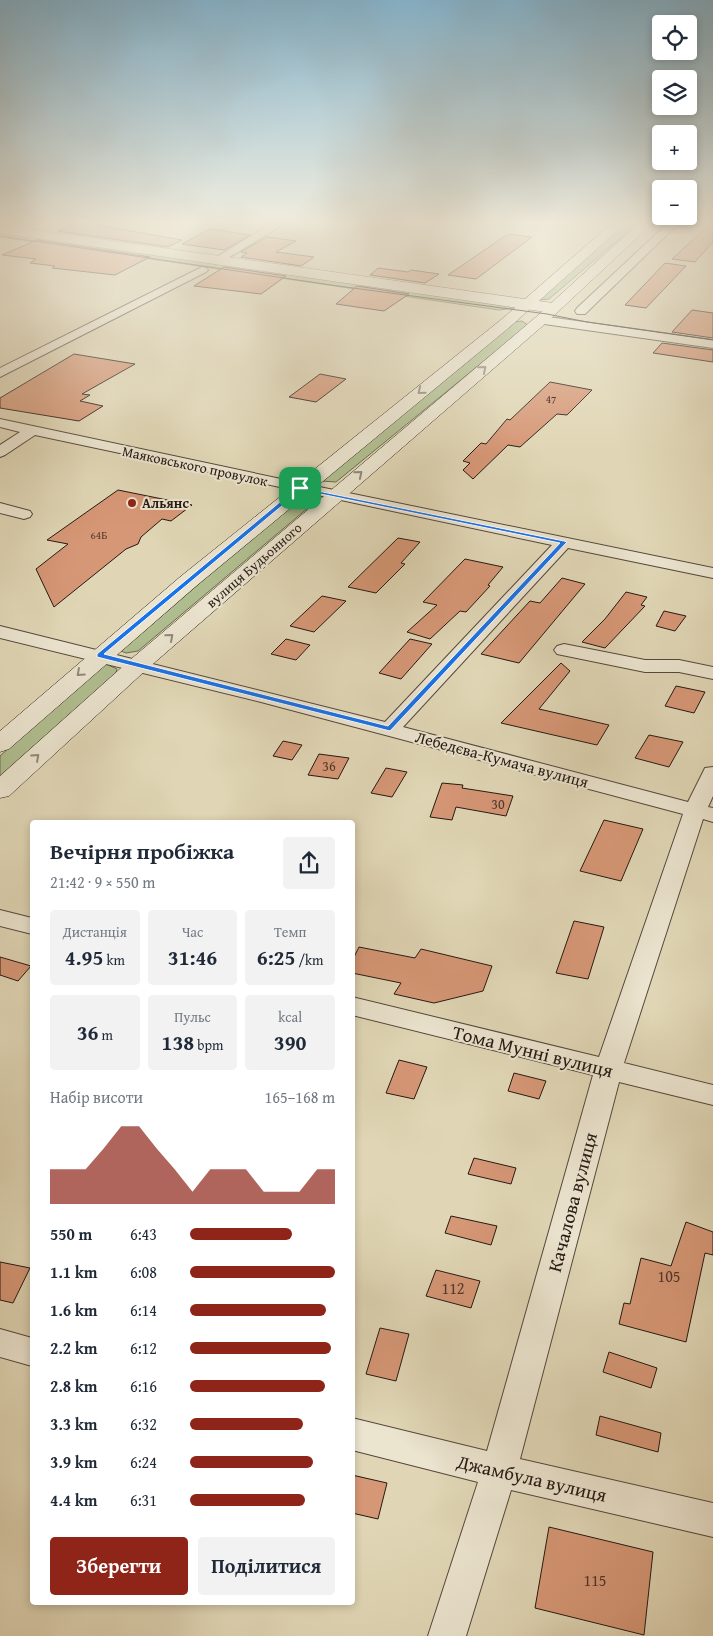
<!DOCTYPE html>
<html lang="uk">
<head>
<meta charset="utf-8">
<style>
	body { margin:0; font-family:"Gentium Book Plus",serif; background:#f2f2f3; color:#1f2937; height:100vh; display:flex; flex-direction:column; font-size:19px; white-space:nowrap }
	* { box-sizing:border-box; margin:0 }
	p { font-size:16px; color:#747a83 }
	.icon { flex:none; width:28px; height:28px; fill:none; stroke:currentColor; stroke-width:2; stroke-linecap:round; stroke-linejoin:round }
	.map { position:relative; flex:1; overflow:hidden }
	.details { position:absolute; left:30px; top:820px; width:325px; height:785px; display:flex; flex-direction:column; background:#fff; border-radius:5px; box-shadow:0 2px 8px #0003 }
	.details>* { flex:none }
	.buttons { position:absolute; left:652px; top:15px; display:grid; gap:10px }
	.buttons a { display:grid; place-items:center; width:45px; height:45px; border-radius:5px; background:#fff; box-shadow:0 2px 8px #0003; font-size:25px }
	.pin { position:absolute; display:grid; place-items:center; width:42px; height:42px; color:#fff; margin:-21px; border-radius:10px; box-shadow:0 2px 8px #0006 }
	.round { display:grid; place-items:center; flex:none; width:52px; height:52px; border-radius:5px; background:#f2f2f3 }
	.overview { display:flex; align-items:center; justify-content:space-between; height:85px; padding:0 20px }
	h1 { font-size:22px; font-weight:600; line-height:38px }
	.metrics { display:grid; grid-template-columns:repeat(3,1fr); gap:8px; height:85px; padding:5px 20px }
	.metrics div { display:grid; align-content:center; border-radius:5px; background:#f2f2f3; text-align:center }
	.metrics b { font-size:21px; font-weight:600 }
	.metrics small { font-size:14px; font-weight:400 }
	.metrics p { font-size:14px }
	.chart { height:140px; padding:10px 20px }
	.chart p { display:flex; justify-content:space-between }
	.chart svg { width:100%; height:90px; margin-top:5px; fill:#8f2418; opacity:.7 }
	.primary-button { display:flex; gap:10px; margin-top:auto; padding:10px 20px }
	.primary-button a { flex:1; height:58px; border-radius:5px; background:#8f2418; color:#fff; font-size:20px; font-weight:600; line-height:58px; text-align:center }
	.primary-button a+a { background:#f2f2f3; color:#1f2937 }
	ul { padding:0 20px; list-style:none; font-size:16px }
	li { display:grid; grid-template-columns:80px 60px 1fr; align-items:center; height:38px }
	li i { height:12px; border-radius:6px; background:#8f2418 }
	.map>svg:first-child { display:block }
</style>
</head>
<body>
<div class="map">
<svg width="713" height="1636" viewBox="0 0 713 1636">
	<rect width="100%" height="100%" fill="#e0d6b5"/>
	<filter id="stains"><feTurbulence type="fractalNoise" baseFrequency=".004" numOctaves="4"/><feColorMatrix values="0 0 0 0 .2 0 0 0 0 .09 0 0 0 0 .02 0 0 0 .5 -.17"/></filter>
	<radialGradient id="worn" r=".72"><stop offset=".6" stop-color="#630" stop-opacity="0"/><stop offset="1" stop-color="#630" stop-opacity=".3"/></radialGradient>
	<path fill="#b0be8f" stroke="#6a6c51" d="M625 224H637L549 299 539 300 570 270Z
		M0 231 514 307V308L499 310 0 237Z
		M522 321 528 325 336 482 321 481V479L466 363 514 322Z
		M300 501 311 503 309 507 138 651 126 653 121 651 294 502Z
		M106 664 117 669 116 673 0 776V756L100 666Z"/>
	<path fill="#d69776" stroke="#251913" d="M74 224H91L182 240 168 247 58 231Z
		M710 224H713V242L695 262 672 259Z
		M210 229 250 235 224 250 182 244Z
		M508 234 532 237 476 279 448 275Z
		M267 237 296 241 276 252 314 257 301 266 241 257 247 253 241 252Z
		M37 240 150 257 115 275 52 268 55 266 30 263 36 259 2 255Z
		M665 263 686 266 646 308 625 305Z
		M224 267 286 276 261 294 194 286Z
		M378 268 408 272 411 270 439 274 425 283 370 275Z
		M357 286 409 294 384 311 336 304Z
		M692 310 713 313V338L672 332Z
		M662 343 713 350V362L653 353Z
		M74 354 135 364 82 394 90 395 80 401 103 406 79 421 0 408V398Z
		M320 374 346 379 316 402 289 397Z
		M550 382 592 390 567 415 557 414 520 447 508 445 473 479 463 470 470 463 463 461 481 443 486 444 507 419 510 420Z
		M118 490 192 505 171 521 162 519 141 537 138 544 126 549 54 607 36 569 68 544 47 540Z
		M398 538 420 542 401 563 405 564 376 593 348 587Z
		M465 559 503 567 488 585 490 586 466 612 460 611 430 639 407 632 437 605 423 602Z
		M562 578 585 584 519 663 481 654 530 601 540 603Z
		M626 592 647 597 641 605 645 606 605 648 582 642 605 619Z
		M322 596 346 601 314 632 290 626Z
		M664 611 686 616 675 631 656 626Z
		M286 639 310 645 296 660 271 654Z
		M410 639 432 644 401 679 379 673Z
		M561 663 570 671 539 709 609 725 597 745 501 723Z
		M676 686 705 692 694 713 665 706Z
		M649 735 683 742 669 767 635 758Z
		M283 741 302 745 292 760 273 756Z
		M319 754 349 758 338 779 308 775Z
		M386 768 407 772 392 797 371 793Z
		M442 783 463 785 462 788 513 796 506 816 456 807 452 820 430 817Z
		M604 820 643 829 621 881 580 871Z
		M574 921 604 927 588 979 556 973Z
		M359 947 415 958 421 949 492 966 483 991 434 1003 394 994 401 983 352 973V961Z
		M0 957 31 966 18 981 0 975Z
		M399 1060 427 1067 414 1099 386 1093Z
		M514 1073 546 1081 539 1099 508 1091Z
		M474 1158 516 1168 511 1184 468 1174Z
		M451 1216 497 1226 491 1245 445 1233Z
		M686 1222 713 1232V1255L705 1253 686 1342 619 1324 624 1303 630 1304 641 1258 671 1266Z
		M0 1262 30 1268 13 1303 0 1300Z
		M436 1270 480 1281 471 1308 426 1296Z
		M380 1328 409 1334 396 1381 366 1374Z
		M609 1352 657 1368 651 1388 603 1372Z
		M600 1416 661 1433 658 1452 596 1435Z
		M352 1475 387 1483 378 1519 352 1513Z
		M549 1527 653 1552 644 1635 535 1608Z"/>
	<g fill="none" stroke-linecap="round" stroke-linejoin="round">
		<g stroke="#54483c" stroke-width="2">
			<path id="minor" d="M271 224H284L220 263 216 264 210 261Z
				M667 224H678L585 314H577L575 311 577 308Z
				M202 267 206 268 208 270 206 272 0 377V368Z
				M541 316 713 340V348L537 323 535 320Z
				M0 419 300 483 713 568V578L568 548 403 727 688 802 705 768 713 767V796L708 807 713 808V822L703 819 624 1063 713 1085V1105L619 1082 520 1459 713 1503V1537L511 1490 466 1636H428L478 1482 352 1450V1418L487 1451 593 1075 352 1015V997L599 1057 683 814 261 702 0 638V626L385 722 552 545 35 435 5 455 0 457V445L20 432 0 427Z
				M0 503 30 511 32 514 30 517 24 519 0 513Z
				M564 644 645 660H679L713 667V679L679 672H645L557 654 554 650 557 646Z
				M0 910 32 918V934L0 926Z
				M0 1329 32 1338V1366L0 1357Z"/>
		</g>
		<g stroke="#54483c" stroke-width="1">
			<path id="tertiary" d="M0 225 553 303 558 305 561 308 558 311 553 313 0 233Z"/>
		</g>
		<g stroke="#251913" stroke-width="1">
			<path id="secondary" d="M611 224H625L512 325 195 587 9 749 0 752V731L180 577 502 319Z
				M638 224H652L546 323 146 670 9 796 0 798V776L130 660 536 317Z"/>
		</g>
		<use href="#minor" fill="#ebe4cf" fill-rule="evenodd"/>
		<use href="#tertiary" fill="#ebe4cf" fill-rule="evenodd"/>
		<use href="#secondary" fill="#ebe4cf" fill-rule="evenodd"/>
		<path stroke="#251913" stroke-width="1" d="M0 236 338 286 547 314 587 322 713 340"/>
	</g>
	<defs><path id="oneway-chevron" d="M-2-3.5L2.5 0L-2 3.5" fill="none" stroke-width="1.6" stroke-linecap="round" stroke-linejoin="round" transform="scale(1.25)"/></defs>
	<g stroke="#92897a">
		<use href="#oneway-chevron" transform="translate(483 369) rotate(-40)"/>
		<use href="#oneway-chevron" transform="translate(421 391) rotate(141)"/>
		<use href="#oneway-chevron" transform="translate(359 474) rotate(-40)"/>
		<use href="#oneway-chevron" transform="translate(170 637) rotate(-41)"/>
		<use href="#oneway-chevron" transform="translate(80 673) rotate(138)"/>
		<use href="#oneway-chevron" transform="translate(36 757) rotate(-42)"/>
	</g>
	<linearGradient id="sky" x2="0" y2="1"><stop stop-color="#86b6d0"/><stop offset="0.49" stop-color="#f1edde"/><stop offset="1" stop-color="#f1edde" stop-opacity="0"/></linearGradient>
	<rect width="713" height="453" fill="url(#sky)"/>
	<path fill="#1a73e8" stroke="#fff" fill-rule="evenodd" d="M298 487 564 541 567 542 390 731 97 657V654ZM301 490 560 543 388 726 104 654Z"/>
	<circle fill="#8f2418" stroke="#ebe4cf" stroke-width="2" cx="132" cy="503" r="5"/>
	<g text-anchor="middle" stroke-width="4" stroke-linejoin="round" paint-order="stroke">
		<g font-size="11" fill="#51382c">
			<text x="551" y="403">47</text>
			<text x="99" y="539">64Б</text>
		</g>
		<g font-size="14" fill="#251913" stroke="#ebe4cf">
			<text transform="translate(195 466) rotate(12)" y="5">Маяковського провулок</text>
			<text transform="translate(254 565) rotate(-41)" y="5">вулиця Будьонного</text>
		</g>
		<g font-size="14" font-weight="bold" fill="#251913" stroke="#ebe4cf" text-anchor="start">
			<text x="142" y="508">Альянс</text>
		</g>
		<g font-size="14" fill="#51382c">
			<text x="329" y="771">36</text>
			<text x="498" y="809">30</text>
		</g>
		<g font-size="16" fill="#251913" stroke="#ebe4cf">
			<text transform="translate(502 759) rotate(15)" y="6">Лебедєва-Кумача вулиця</text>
		</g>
		<g font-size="16" fill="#51382c">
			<text x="669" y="1282">105</text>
			<text x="453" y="1294">112</text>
			<text x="595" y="1586">115</text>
		</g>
		<g font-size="19" fill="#251913" stroke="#ebe4cf">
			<text transform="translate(533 1051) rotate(14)" y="7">Тома Мунні вулиця</text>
			<text transform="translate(572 1202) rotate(-75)" y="7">Качалова вулиця</text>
			<text transform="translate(532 1478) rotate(13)" y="7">Джамбула вулиця</text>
		</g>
	</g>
	<rect width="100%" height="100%" filter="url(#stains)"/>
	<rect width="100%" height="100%" fill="url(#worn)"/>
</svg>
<div class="buttons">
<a><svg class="icon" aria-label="locate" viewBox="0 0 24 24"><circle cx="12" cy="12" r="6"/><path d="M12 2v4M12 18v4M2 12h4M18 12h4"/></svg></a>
<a><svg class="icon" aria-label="layers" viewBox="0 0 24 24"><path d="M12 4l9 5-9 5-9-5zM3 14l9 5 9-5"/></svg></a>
<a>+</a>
<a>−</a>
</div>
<div class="pin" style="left:300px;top:488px;background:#1e9e55"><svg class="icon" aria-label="arrive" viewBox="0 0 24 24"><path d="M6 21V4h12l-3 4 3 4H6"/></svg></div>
<section class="details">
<div class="overview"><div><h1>Вечірня пробіжка</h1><p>21:42 · 9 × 550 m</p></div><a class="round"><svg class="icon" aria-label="share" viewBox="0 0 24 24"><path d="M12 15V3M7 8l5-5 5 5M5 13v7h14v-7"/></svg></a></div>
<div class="metrics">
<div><p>Дистанція</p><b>4.95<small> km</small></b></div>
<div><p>Час</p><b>31:46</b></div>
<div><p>Темп</p><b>6:25<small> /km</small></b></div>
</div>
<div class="metrics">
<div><b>36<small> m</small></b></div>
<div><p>Пульс</p><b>138<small> bpm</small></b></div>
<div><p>kcal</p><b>390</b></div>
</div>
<div class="chart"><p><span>Набір висоти</span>165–168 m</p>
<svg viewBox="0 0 160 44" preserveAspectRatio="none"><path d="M0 44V27L10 27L20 27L30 17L40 6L50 6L60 17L70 27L80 38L90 27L100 27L110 27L120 38L130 38L140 38L150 27L160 27V44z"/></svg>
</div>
<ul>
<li><b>550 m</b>6:43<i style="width:70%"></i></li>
<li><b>1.1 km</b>6:08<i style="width:100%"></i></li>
<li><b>1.6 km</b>6:14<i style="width:94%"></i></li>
<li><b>2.2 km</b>6:12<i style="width:97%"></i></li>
<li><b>2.8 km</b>6:16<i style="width:93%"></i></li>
<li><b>3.3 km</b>6:32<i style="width:78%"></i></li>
<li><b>3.9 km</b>6:24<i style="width:85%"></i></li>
<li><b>4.4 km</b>6:31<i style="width:79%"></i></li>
</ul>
<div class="primary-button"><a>Зберегти</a><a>Поділитися</a></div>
</section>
</div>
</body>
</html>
